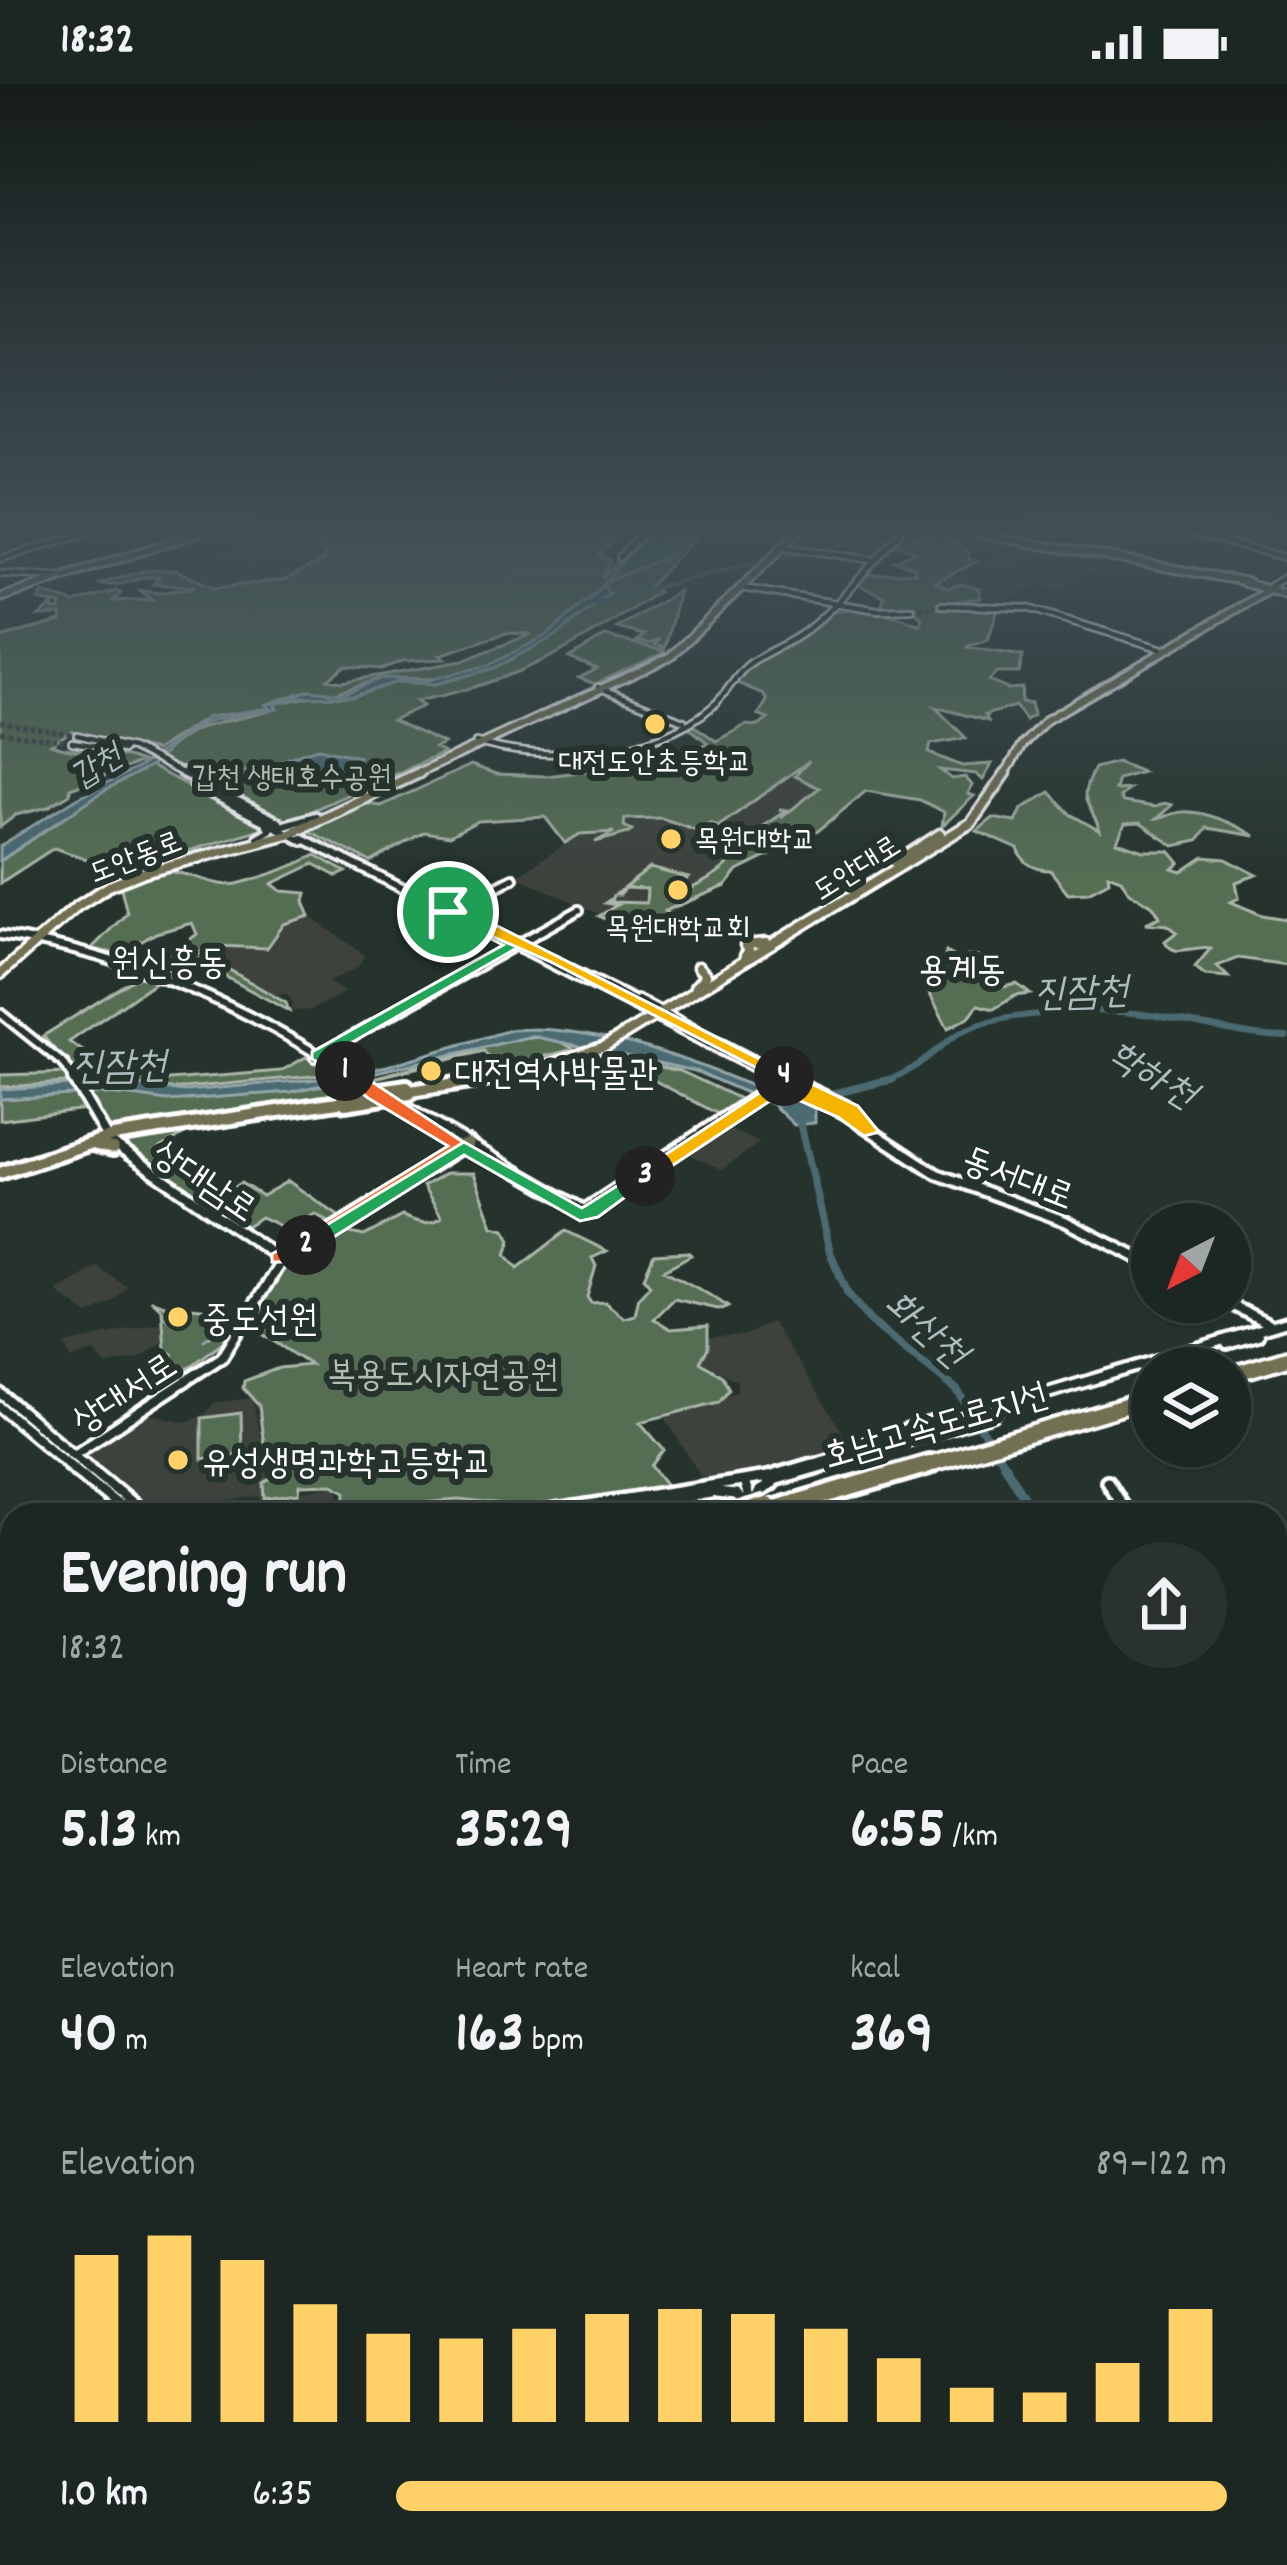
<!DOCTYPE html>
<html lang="en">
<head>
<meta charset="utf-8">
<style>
	body { margin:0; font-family:Dekko,"Poor Story",sans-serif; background:#29322f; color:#f1f3f6; height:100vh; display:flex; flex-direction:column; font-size:45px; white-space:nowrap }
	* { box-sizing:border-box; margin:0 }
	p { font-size:39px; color:#a0a5a5 }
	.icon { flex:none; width:66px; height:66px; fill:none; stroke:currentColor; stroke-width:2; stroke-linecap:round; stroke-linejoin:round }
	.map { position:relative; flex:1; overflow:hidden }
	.drawer { position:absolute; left:0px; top:1419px; width:1287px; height:1062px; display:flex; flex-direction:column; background:#1c2622; border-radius:36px 36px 0 0; box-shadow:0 3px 9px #0004,0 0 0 3px #3a4340 }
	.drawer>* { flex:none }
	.needle { width:78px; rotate:222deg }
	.fabs { position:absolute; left:1131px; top:1119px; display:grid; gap:24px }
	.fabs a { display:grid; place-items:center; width:120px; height:120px; border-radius:50%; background:#1c2622; box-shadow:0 3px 9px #0004,0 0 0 3px #3a4340; font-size:60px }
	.pin { position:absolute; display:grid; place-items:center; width:102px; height:102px; color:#fff; margin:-51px; border:6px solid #fff; border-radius:50%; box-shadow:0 3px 12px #0007 }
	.km { position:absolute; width:60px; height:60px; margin:-30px; border-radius:50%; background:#222; color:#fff; font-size:33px; line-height:60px; text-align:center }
	.round { display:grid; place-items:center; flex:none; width:126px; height:126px; border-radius:63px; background:#29322f }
	.overview { display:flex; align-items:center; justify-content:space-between; height:204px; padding:0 60px }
	h1 { font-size:66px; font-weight:700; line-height:90px }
	.figures { display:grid; grid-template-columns:repeat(3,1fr); gap:18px; height:204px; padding:12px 60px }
	.figures div { display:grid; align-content:center }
	.figures b { font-size:60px; font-weight:700 }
	.figures small { font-size:33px; font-weight:400 }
	.figures p { font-size:33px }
	.chart { height:336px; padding:24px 60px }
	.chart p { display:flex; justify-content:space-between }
	.chart svg { width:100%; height:216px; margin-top:12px; stroke:#ffd166; stroke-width:6 }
	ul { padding:0 60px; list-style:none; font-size:39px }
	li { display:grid; grid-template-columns:192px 144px 1fr; align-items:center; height:90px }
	li i { height:30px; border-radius:15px; background:#ffd166 }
	.status { display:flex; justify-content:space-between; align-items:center; height:84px; padding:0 60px; background:#1c2622; direction:ltr }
	.status svg { height:33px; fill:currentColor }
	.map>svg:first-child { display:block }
</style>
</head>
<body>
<div class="status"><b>18:32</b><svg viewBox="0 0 49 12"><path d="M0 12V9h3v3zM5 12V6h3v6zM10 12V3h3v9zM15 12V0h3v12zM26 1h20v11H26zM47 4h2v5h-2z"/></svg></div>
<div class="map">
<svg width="1287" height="2481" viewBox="0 0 1287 2481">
	<rect width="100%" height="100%" fill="#26332d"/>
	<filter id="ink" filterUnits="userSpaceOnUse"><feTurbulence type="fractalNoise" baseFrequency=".00833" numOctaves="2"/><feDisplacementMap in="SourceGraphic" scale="24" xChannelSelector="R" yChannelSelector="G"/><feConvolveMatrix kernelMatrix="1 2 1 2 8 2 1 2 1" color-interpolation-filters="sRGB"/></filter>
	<g filter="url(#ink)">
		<path fill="#3c433c" d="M263 449H331L332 453 319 481 285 496 215 505 176 486 189 482 186 479 253 459 249 456Z
			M972 452 1007 459 1114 477 1057 506 1039 501 1008 516 981 514 978 505 961 500 941 503 935 497 993 469 962 461Z
			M818 662 851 674 760 768 725 782 690 818 638 848 516 792 641 711Z
			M311 833 365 871 358 883 328 898 345 908 311 926 291 927 293 919 287 910 274 911 196 868 216 863 269 865 285 840Z
			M725 1043 759 1059 721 1086 688 1069Z
			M97 1183 127 1203 113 1219 88 1231 56 1207Z
			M772 1238 851 1361 705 1399 664 1332 737 1308V1297L701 1277 711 1253 745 1251Z
			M158 1240 163 1242 165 1257 139 1275 106 1281 94 1268 71 1275 65 1260Z
			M252 1314 268 1391 266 1414 337 1401 344 1431H265L259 1412 201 1422 199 1431H160L107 1388 106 1383 87 1372 90 1365 145 1329 187 1338 204 1331 214 1319Z"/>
		<path fill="#556d53" stroke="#aab6a9" stroke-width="3" fill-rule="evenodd" d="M331 449H604L607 456 614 457 599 470 610 477 602 494 643 449H656L634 463 597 508 543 555 489 581 442 595 381 594 327 612H354L397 598 436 600 494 584 559 550 609 510 602 503 609 496 673 471 663 459 682 451 677 449H699L649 503 658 508C572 564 519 598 416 617L423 622 392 636 444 660 435 664 444 669 288 737 159 675C199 631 225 642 275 625L273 620 318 611 310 606 267 620 271 624 226 634 208 633 155 667 72 647 51 660C79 671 109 664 142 678L70 704V710L48 723 16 731 0 743V554L61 537V531L39 532 53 521V526H60L61 521 39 516 43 509 74 519 116 507 121 509 113 517 152 516 138 506 158 509 195 503 153 500 159 493C138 490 121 506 100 500L142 487 176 486 215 504 285 496 322 477 325 471 317 459ZM506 549 531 550 462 577 342 598 328 595 345 582 381 585 402 577 446 575 440 571Z
			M945 449 955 450 950 456 969 469V475L978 477 936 498 947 504 961 500 979 505 981 514 937 520 942 524 967 520 998 526 988 556 966 563 1023 572 1019 589H996L989 597 1008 605 1022 604 1021 618 1031 619 1033 631 1025 636 1015 622 985 631 988 637 935 623 966 654 931 660 929 669 962 682 992 680 983 696 976 690 940 686 952 695 965 693 972 701 968 710 974 712 942 742 944 728 920 716 866 707 818 747 738 787 726 802 665 827 668 831 635 848 599 832 617 821 605 819 612 814 611 818 646 819 647 805 624 804 620 811H615L650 784 688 794 675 805 681 797 669 802 667 808 677 812C695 802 725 790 734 773L722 765 743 747 756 751 760 767 763 742 784 728 779 725 789 727 781 734 819 704 795 692 809 677 708 750 715 741 710 739 697 746 661 734 625 735 624 742 632 746 629 749 595 758 614 748 580 750 565 759 545 733 478 737 449 752 424 748 371 778 307 746 362 719 381 722 471 681 496 690 546 692 587 687 597 679 659 663 692 666 708 659 685 640 689 638 716 657 746 641 759 642 768 635 758 631 767 617 763 610 735 598 741 589 816 541 822 530C858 522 892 528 920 541L922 534 911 523 881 524 884 512 854 499 861 491 915 488 914 483 895 477 915 468 894 459Z
			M679 507 665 564 655 561 660 555 650 560 637 557 644 551 617 544Z
			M605 552 664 567 665 568 595 600 579 594 597 585 569 574Z
			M1117 678 1142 688 1118 695 1115 706 1129 705 1120 713 1123 718 1155 723 1164 719 1172 721 1156 735C1163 734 1169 730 1176 729 1199 723 1236 741 1255 752L1207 744 1198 757 1174 762 1140 739 1125 740 1117 758 1144 767H1170L1180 779 1173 785 1182 788 1204 773 1226 775 1257 791 1236 798 1239 814 1231 818 1262 831 1287 835V881L1238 874 1217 882 1228 893 1205 891 1195 883 1211 864C1193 860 1175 876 1165 857L1177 848 1168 841 1146 839 1160 833C1153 816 1141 818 1129 807 1125 804 1124 799 1121 795L1108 790 1109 797 1088 808 1068 809 1050 786C1035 786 1023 779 1018 765L977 747 993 734 1016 738 1022 725 1050 708 1070 730 1100 747C1089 713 1076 722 1094 684Z
			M150 682 267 743 123 787 54 764 0 799V777L103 707Z
			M316 771 346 788 337 792 314 780 272 800 282 807 307 809 304 818 310 832 284 840 267 864 216 862 197 867 286 919 289 927 187 872 169 885 158 881 197 850 192 839 156 849 120 870 91 865 127 829 121 804C162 764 206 807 237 800 265 793 290 784 316 771Z
			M946 868 961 877 968 872 980 873 972 876 987 883 980 887 989 891 998 904 1017 900 1030 910 1015 912 994 925 978 921 969 933 948 944 926 903 933 885 926 877H944Z
			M141 891 158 896 69 958 123 993 157 997 281 987 306 973 333 990 174 1005 99 997 0 1003V991L73 989 43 952Z
			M540 953 582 961H567L574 965 474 991 472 986 494 983 484 967 367 996 510 956Z
			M608 972 680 987 740 1015 720 1031Z
			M344 999 352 1008 109 1045 93 1024 0 1036V1015L90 1009 188 1016Z
			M190 1047 155 1067 210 1105 197 1113 119 1059Z
			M446 1089H474L493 1142 505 1145 511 1156 506 1171 518 1184 566 1147 607 1167 592 1174 596 1182 587 1213 591 1219 605 1218 624 1234 635 1231 639 1213 650 1201 644 1193 654 1170 688 1168 691 1171 664 1186C686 1199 706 1207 728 1223L722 1226 674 1215 654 1235 671 1245 708 1242V1264L700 1278 722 1292 729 1305 719 1318 640 1338 664 1366 652 1382 669 1404 529 1424 459 1416 383 1422 345 1431 346 1407 333 1400 300 1401 299 1409 265 1414 264 1399 279 1389C261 1369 262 1342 259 1322L243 1304 244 1297 279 1284 310 1281 253 1244C279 1183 280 1182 336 1146L364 1152 402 1132C417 1138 428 1143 442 1133L423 1102Z
			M288 1097 340 1133 305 1152 327 1137 315 1130 289 1146 261 1133 246 1142 208 1120 241 1099 262 1112Z
			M151 1216 170 1223 166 1233 175 1241 188 1235 192 1223 241 1228 225 1256 188 1285 169 1275 173 1271 165 1265 162 1226Z
			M241 1329 242 1370 202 1375V1334Z
			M1275 2174 1287 2193V2481H1008L1020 2469H1275Z
			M485 2469H805L802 2481H477Z"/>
		<path fill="#4b6a71" stroke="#93a6aa" stroke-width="3" d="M656 449 683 450 664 459 674 470 609 496 603 502 609 509 559 550 494 584 436 600 397 598 354 612 297 613 274 620 277 625 213 636 186 648 151 682 103 707 0 777V762L77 714 139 683 209 633 270 624 266 621 310 606 344 610 381 594 425 597 489 581 549 550 597 508 634 463Z
			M318 664 359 673 351 686 306 684 273 699 239 693 238 688C277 685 284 672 318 664Z
			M537 945C613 948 684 974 754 1003 775 1011 795 1014 815 1025V1039L794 1041 772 1020 695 987 532 952 291 1008 168 1017 109 1009 0 1015V1005L109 999 186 1007 318 995 387 982 510 946Z"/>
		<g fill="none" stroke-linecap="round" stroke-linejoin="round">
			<path stroke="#93a6aa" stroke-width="3" d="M204 1256 239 1233"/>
			<path stroke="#4b6a71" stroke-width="4.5" d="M585 522C700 492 813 461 931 449"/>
			<path stroke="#4b6a71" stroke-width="6" d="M881 998C925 987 942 952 975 942 1023 927 1101 924 1150 931 1196 938 1240 952 1287 953"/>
			<path stroke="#4b6a71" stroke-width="8" d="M792 1020 893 995
				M799 1034 830 1168 848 1210 870 1237 957 1306 1006 1383"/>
			<path stroke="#4b6a71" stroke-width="9" d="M1004 1380 1034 1431"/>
			<path stroke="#4b6a71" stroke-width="12" d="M0 2409 12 2419
				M65 2469 76 2481"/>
			<path stroke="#3c4742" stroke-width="4.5" stroke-dasharray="4.5 3" stroke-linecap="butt" d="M912 525 941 521
				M0 638 77 651
				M0 648 72 658"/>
			<path stroke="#3c4742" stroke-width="6" stroke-dasharray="6 3" stroke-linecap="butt" d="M281 739 306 752"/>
			<g stroke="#fff" stroke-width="10">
				<path id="minor-far4" d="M1190 449 1287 474
					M780 462 873 476
					M620 473 642 449
					M0 475 86 449
					M0 490 64 493
					M1270 502 1287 492
					M742 504 878 526 912 525
					M941 521 1027 524 1166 566
					M598 603 684 637
					M77 651 132 664 188 692
					M72 658 124 666
					M476 658C545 680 655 673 713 622 727 610 734 592 749 580 766 567 787 561 804 548 840 521 869 481 900 449"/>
			</g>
			<g stroke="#fff" stroke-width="14">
				<path id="minor-far3" d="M182 689 279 738
					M194 701 303 757
					M281 742 316 732
					M258 753 270 746 267 741
					M302 754 547 877
					M450 827 513 794
					M0 851C135 872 248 923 362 998
					M547 873 637 918
					M544 876 782 998
					M638 916 785 993
					M0 929 65 981 75 998
					M315 973 579 826
					M782 991 796 998
					M778 998 785 993"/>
			</g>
			<g stroke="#fff" stroke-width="16">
				<path id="minor-far2" d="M73 995 109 1057 282 1176
					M357 995 376 1007
					M777 995 844 1029 937 1090 1065 1137 1152 1181
					M789 995 846 1022 862 1037
					M389 1014 584 1126 783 995
					M1225 1218 1272 1241
					M1227 1260 1258 1251
					M0 1309 88 1383
					M0 1323 72 1383
					M865 1359 949 1332
					M74 1370 222 1273 282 1176 466 1061
					M802 1383 1287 1237
					M818 1383 994 1331"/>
			</g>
			<g stroke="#fff" stroke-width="18">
				<path id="minor-far1" d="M68 1380 130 1431
					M85 1380 146 1431
					M744 1397 752 1425
					M1107 1397 1128 1431
					M767 1398 829 1380
					M717 1409 736 1411 750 1424
					M752 1424 760 1407 772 1400
					M524 1431 768 1393 812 1380
					M570 1431 717 1408
					M0 1541 12 1539
					M0 1547 12 1544
					M1275 1644 1287 1660"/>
			</g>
			<g stroke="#fff" stroke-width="21">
				<path id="minor" d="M1275 1907 1287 1904"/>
			</g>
			<g stroke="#fff" stroke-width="12">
				<path id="major-far3" d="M974 449 1248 498
					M1244 499 1287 511
					M0 514 198 449
					M412 692 670 573 797 449
					M1004 692 1022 661 1046 636 1274 503"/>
			</g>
			<g stroke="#fff" stroke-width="15">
				<path id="major-far2" d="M895 779 940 750
					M745 872 749 866 745 861 766 859
					M0 890 76 823 109 802 144 788 288 750 419 689
					M695 903 706 891 698 883
					M470 998 525 989 605 962 971 739 1006 689"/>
			</g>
			<g stroke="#fff" stroke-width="20">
				<path id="major-far1" d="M404 1008 489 995
					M342 1012 407 1002
					M345 1020 410 1010
					M92 1060 113 1065
					M461 1062 468 1060
					M0 1089 113 1052 351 1016"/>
			</g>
			<g stroke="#fff" stroke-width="26">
				<path id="major" d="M0 1891 12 1888
					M0 1901 12 1898"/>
			</g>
			<g stroke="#fff" stroke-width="22">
				<path id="highway-far1" d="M1230 1291 1287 1274
					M919 1383 1152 1314"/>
			</g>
			<g stroke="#fff" stroke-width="26">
				<path id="highway" d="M759 1430 929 1380
					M0 1684 12 1680"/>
			</g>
			<use href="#minor-far4" stroke="#26332d" stroke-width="4.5"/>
			<use href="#minor-far3" stroke="#26332d" stroke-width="6"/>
			<use href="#minor-far2" stroke="#26332d" stroke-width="8"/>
			<use href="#minor-far1" stroke="#26332d" stroke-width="9"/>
			<use href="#minor" stroke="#26332d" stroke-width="12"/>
			<use href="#major-far3" stroke="#716f52" stroke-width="6"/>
			<use href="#major-far2" stroke="#716f52" stroke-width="8"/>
			<use href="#major-far1" stroke="#716f52" stroke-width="10"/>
			<use href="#major" stroke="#716f52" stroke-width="16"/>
			<use href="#highway-far1" stroke="#716f52" stroke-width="14"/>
			<use href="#highway" stroke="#716f52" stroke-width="16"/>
			<g stroke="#fff" stroke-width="26" stroke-linecap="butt">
				<path id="highway-bridge" d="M737 1431 767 1422"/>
			</g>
			<use href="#highway-bridge" stroke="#716f52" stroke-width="16"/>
		</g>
	</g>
	<linearGradient id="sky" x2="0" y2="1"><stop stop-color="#151c19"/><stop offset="0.56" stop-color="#415057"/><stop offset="1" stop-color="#415057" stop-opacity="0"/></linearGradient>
	<rect width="1287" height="796" fill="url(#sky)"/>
	<path fill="#22a559" stroke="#fff" stroke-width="3" d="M443 825H454L522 861 330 971 351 984V991H339L312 975V968L503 861 443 831Z"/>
	<path fill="#f0652b" stroke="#fff" stroke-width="3" d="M339 984H351L469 1062 313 1166 286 1178H272V1170L448 1062 368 1014 339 991Z"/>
	<path fill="#22a559" stroke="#fff" stroke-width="3" d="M464 1058 582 1124 639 1088 654 1092 598 1133 580 1137 464 1071 313 1166H300V1157Z"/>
	<path fill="#f5b400" stroke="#fff" stroke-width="3" d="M784 987 858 1022 879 1048 864 1052 838 1033 782 1009 652 1095H639V1088L773 1000H788L776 992Z"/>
	<path fill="#f5b400" stroke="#fff" stroke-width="3" d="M447 822H458L793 992 778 995 549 877 443 831Z"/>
	<g fill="#ffd166" stroke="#26332d" stroke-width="4.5">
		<circle cx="655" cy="640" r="12"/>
		<circle cx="671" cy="755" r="12"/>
		<circle cx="678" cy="806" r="12"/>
		<circle cx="431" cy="987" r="12"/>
		<circle cx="178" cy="1233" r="12"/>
		<circle cx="178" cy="1376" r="12"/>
	</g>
	<g text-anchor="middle" stroke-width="12" stroke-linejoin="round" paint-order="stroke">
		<g font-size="30" fill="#fff" stroke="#26332d">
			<text x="655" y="687">대전도안초등학교</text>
			<text x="695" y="765" text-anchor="start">목원대학교</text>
			<text x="678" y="853">목원대학교회</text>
		</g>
		<g font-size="30" fill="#b2bdb2" stroke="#26332d">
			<text x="292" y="702">갑천 생태호수공원</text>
		</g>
		<g font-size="30" fill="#fff" stroke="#26332d">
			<text transform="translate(135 772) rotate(-21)" y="10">도안동로</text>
			<text transform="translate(856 783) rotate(-32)" y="10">도안대로</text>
		</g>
		<g font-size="33" font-style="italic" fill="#aebcbf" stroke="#26332d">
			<text transform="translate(95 680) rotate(-32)" y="12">갑천</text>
		</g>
		<g font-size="36" fill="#fff" stroke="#26332d">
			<text x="169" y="889">원신흥동</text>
			<text x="962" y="896">용계동</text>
		</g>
		<g font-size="36" fill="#fff" stroke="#26332d" text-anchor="start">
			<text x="455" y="1000">대전역사박물관</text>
			<text x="202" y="1246">중도선원</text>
			<text x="202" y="1389">유성생명과학고등학교</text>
		</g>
		<g font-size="36" fill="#fff" stroke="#26332d">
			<text transform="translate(1019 1092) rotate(21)" y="13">동서대로</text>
			<text transform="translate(206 1095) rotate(34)" y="13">상대남로</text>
			<text transform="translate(123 1307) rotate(-33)" y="13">상대서로</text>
			<text transform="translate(935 1339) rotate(-16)" y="13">호남고속도로지선</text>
		</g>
		<g font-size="36" fill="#b2bdb2" stroke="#26332d">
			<text x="443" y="1301">복용도시자연공원</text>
		</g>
		<g font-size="39" font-style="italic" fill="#aebcbf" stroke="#26332d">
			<text transform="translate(1081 905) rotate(-2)" y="14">진잠천</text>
			<text transform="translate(119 979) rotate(-1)" y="14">진잠천</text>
			<text transform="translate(1154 988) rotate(31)" y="14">학하천</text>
			<text transform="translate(928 1243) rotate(41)" y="14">화산천</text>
		</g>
	</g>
</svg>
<div class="fabs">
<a><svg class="needle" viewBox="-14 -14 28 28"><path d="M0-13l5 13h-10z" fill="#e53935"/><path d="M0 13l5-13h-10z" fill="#a0a5a5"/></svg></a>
<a><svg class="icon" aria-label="layers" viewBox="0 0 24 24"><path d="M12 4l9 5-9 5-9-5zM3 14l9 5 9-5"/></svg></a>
</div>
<div class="pin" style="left:448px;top:828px;background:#1e9e55"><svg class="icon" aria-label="arrive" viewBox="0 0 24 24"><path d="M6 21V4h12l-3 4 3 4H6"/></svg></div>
<b class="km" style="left:345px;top:987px">1</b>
<b class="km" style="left:306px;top:1161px">2</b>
<b class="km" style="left:645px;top:1092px">3</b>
<b class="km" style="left:784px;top:992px">4</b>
<section class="drawer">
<div class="overview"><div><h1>Evening run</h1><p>18:32</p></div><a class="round"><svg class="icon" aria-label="share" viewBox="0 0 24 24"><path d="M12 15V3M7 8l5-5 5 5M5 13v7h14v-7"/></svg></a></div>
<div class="figures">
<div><p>Distance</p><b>5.13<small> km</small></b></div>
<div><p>Time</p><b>35:29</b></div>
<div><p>Pace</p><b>6:55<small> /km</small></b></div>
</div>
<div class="figures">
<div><p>Elevation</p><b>40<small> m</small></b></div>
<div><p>Heart rate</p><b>163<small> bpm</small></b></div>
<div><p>kcal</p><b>369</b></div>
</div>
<div class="chart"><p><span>Elevation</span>89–122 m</p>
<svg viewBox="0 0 160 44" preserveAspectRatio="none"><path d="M5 44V10M15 44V6M25 44V11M35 44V20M45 44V26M55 44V27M65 44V25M75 44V22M85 44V21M95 44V22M105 44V25M115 44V31M125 44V37M135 44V38M145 44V32M155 44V21"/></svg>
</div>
<ul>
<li><b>1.0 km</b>6:35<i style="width:100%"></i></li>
</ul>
</section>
</div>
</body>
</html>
